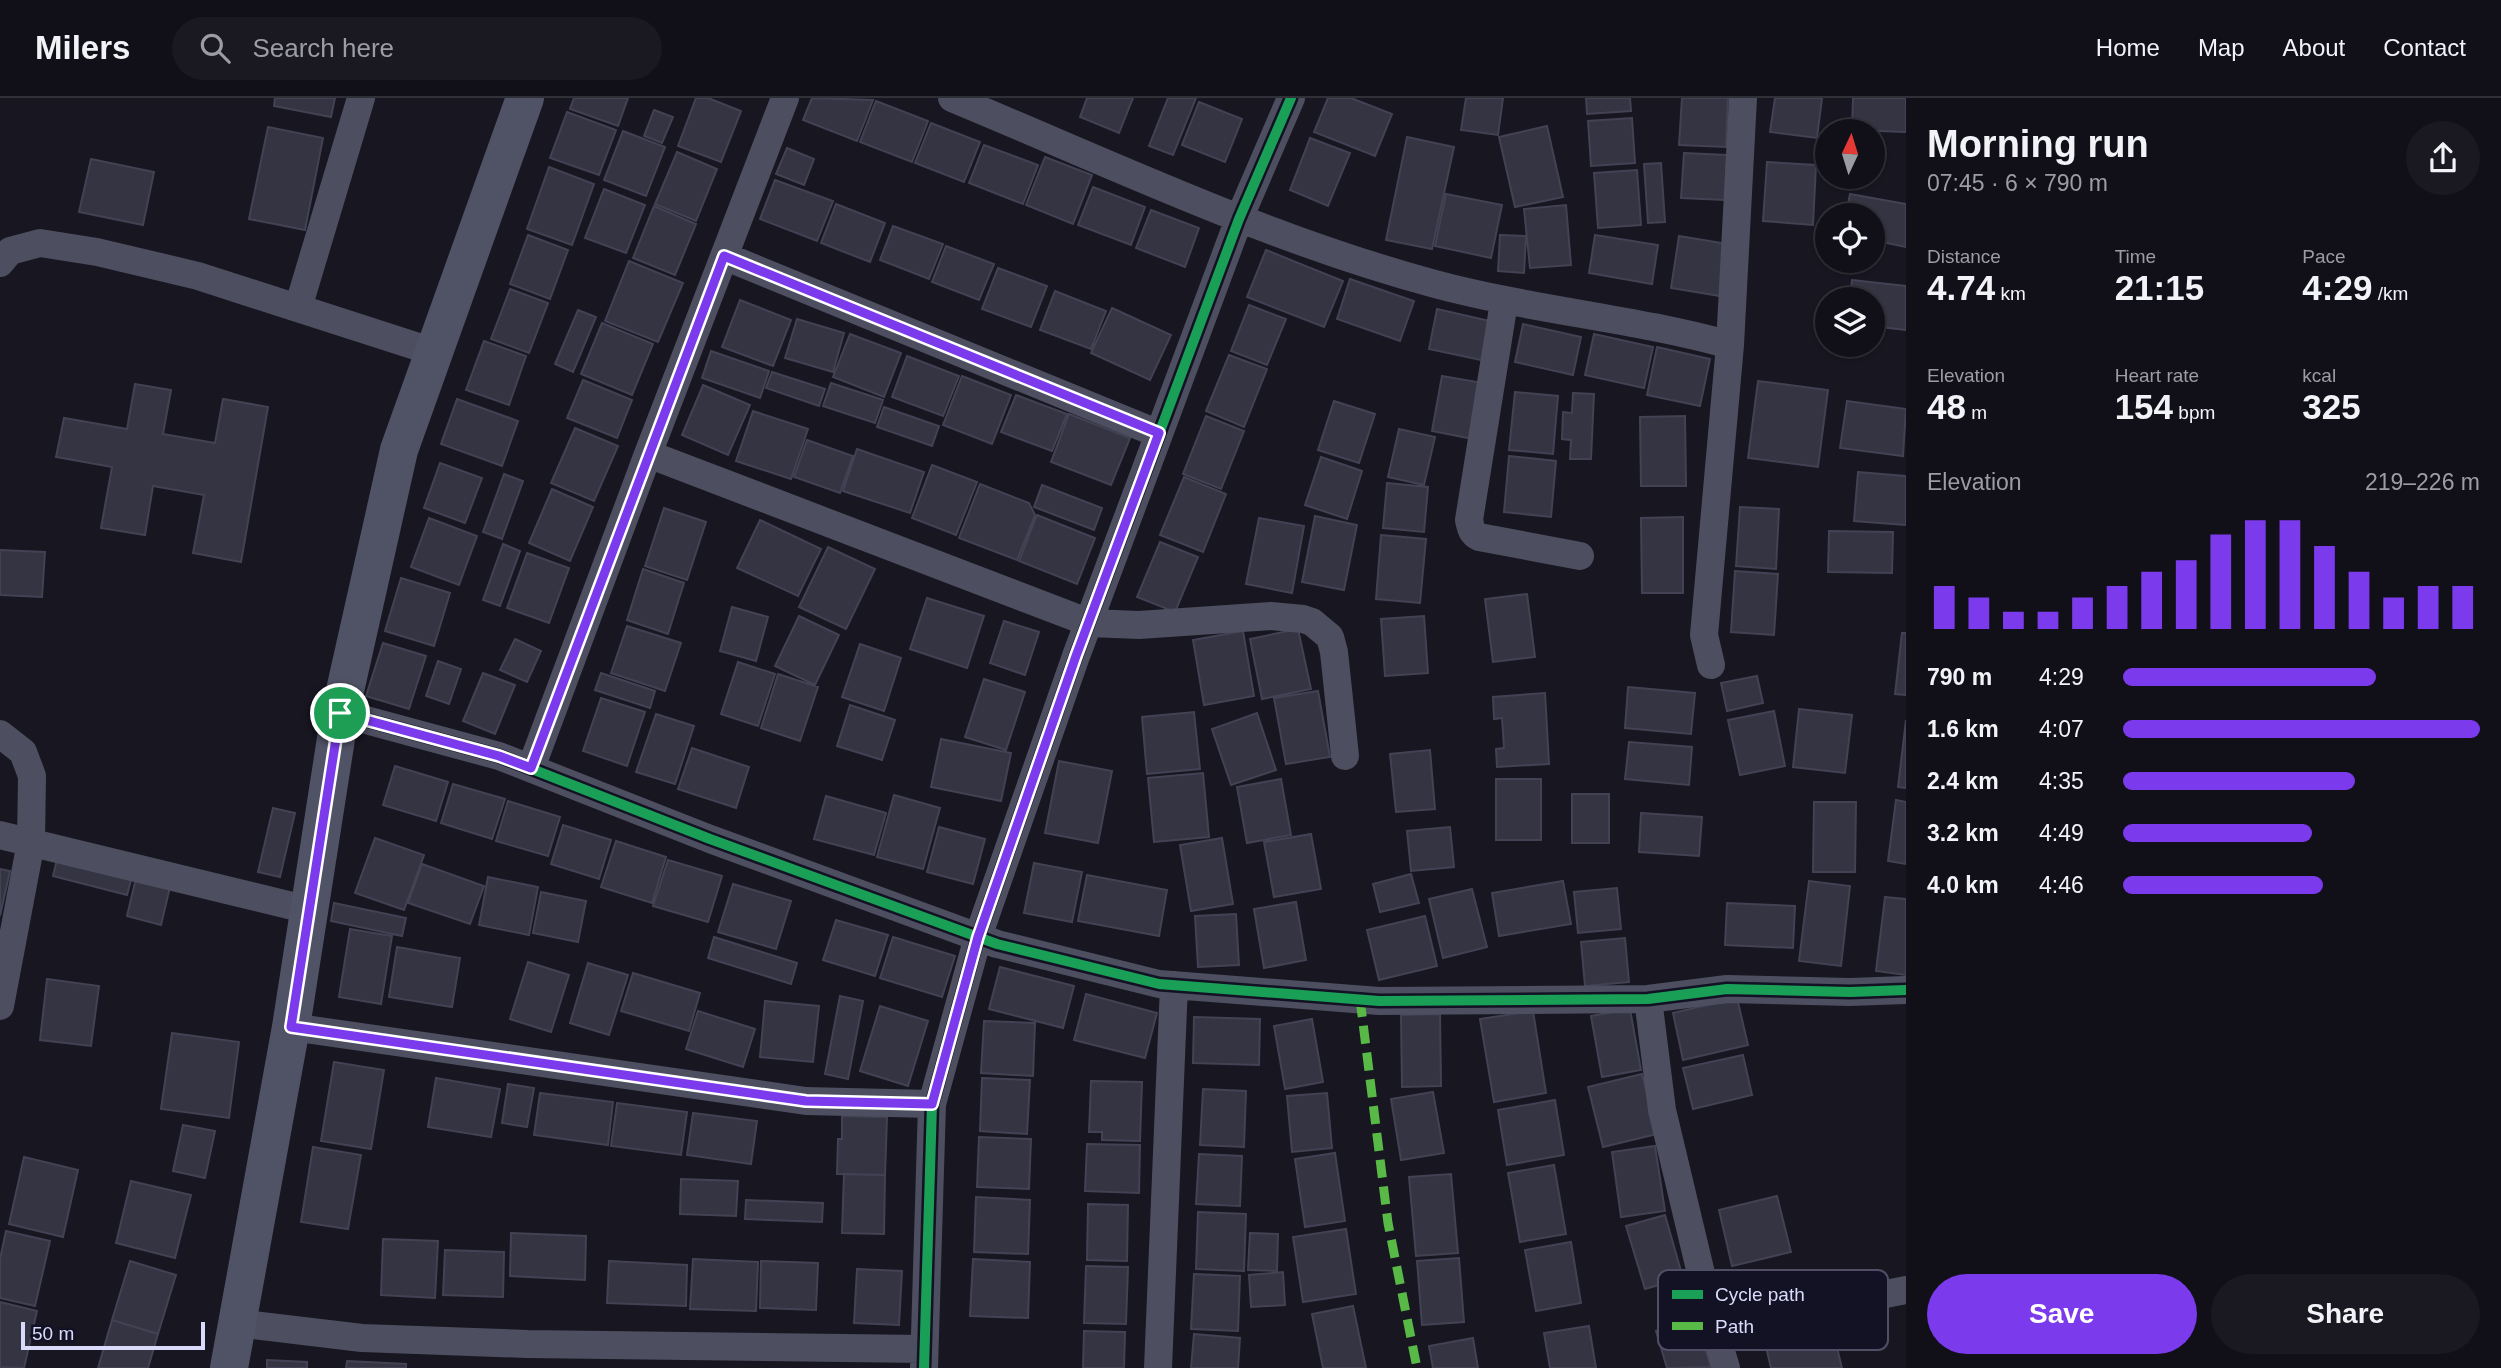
<!DOCTYPE html>
<html lang="en">
<head>
<meta charset="utf-8">
<style>
	body { margin:0; font-family:Helvetica,sans-serif; background:#1a1922; color:#f1f3f6; height:100vh; display:flex; flex-direction:column; font-size:26px; white-space:nowrap }
	* { box-sizing:border-box; margin:0 }
	p { font-size:23px; color:#9c9da2 }
	.icon { flex:none; width:38px; height:38px; fill:none; stroke:currentColor; stroke-width:2; stroke-linecap:round; stroke-linejoin:round }
	.map { position:relative; flex:1; overflow:hidden }
	.side { display:flex; flex-direction:column; background:#111019; width:595px }
	.side>* { flex:none }
	.needle { width:46px; rotate:4deg }
	.fabs { position:absolute; left:1815px; top:21px; display:grid; gap:14px }
	.fabs a { display:grid; place-items:center; width:70px; height:70px; border-radius:50%; background:#111019; box-shadow:0 2px 5px #0004,0 0 0 2px #303038; font-size:35px }
	.scale { position:absolute; left:21px; bottom:18px; width:184px; box-sizing:border-box; padding-left:7px; border:4px solid #dadafb; border-top:0; font-size:19px; line-height:24px; white-space:nowrap; color:#dadafb; -webkit-text-stroke:5px #131225; paint-order:stroke }
	.pin { position:absolute; display:grid; place-items:center; width:60px; height:60px; color:#fff; margin:-30px; border:4px solid #fff; border-radius:50%; box-shadow:0 2px 7px #0007 }
	.round { display:grid; place-items:center; flex:none; width:74px; height:74px; border-radius:37px; background:#1a1922 }
	.headline { display:flex; align-items:center; justify-content:space-between; height:119px; padding:0 21px }
	h1 { font-size:38px; font-weight:700; line-height:52px }
	.figures { display:grid; grid-template-columns:repeat(3,1fr); gap:10px; height:119px; padding:7px 21px }
	.figures div { display:grid; align-content:center }
	.figures b { font-size:35px; font-weight:700 }
	.figures small { font-size:19px; font-weight:400 }
	.figures p { font-size:19px }
	.chart { height:196px; padding:14px 21px }
	.chart p { display:flex; justify-content:space-between }
	.chart svg { width:100%; height:126px; margin-top:7px; stroke:#7c3aed; stroke-width:6 }
	.action { display:flex; gap:14px; margin-top:auto; padding:14px 21px }
	.action a { flex:1; height:80px; border-radius:42px; background:#7c3aed; color:#fff; font-size:28px; font-weight:700; line-height:80px; text-align:center }
	.action a+a { background:#1a1922; color:#f1f3f6 }
	ul { padding:0 21px; list-style:none; font-size:23px }
	li { display:grid; grid-template-columns:112px 84px 1fr; align-items:center; height:52px }
	li i { height:18px; border-radius:9px; background:#7c3aed }
	header { display:flex; align-items:center; gap:42px; box-sizing:border-box; height:98px; padding:0 35px; background:#111019; border-bottom:2px solid #303038 }
	header strong { font-size:33px }
	nav { display:flex; gap:38px; margin-inline-start:auto; font-size:24px }
	.search { width:490px; height:63px; background:#1a1922; display:flex; align-items:center; gap:18px; box-sizing:border-box; padding:0 24px; border-radius:38px; color:#9c9da2; font-size:26px }
	main { display:flex; flex:1; min-height:0 }
	.map>svg:first-child { display:block }
</style>
</head>
<body>
<header>
<strong>Milers</strong>
<div class="search"><svg class="icon" aria-label="search" viewBox="0 0 24 24"><circle cx="10" cy="10" r="6"/><path d="M15 15l6 6"/></svg>Search here</div>
<nav><a>Home</a><a>Map</a><a>About</a><a>Contact</a></nav>
</header>
<main>
<div class="map">
<svg width="1906" height="1270" viewBox="0 0 1906 1270">
	<rect width="100%" height="100%" fill="#171621"/>
	<path fill="#353442" stroke="#434254" stroke-width="2" d="M275 0H335L331 19 274 8Z
		M574 0H628L618 28 570 11Z
		M696 0H708L741 13 721 64 678 48Z
		M812 0 873 2 857 43 803 22Z
		M1087 0H1133L1119 35 1080 19Z
		M1168 0H1196L1173 57 1149 48Z
		M1328 0H1351L1392 16 1375 58 1314 34Z
		M1466 0H1503L1498 37 1461 32Z
		M1586 0H1630L1631 13 1587 16Z
		M1682 0H1728L1726 49 1679 47Z
		M1775 0H1822L1817 40 1770 34Z
		M1853 0H1906V34L1852 32Z
		M876 3 928 23 912 64 860 44Z
		M1199 4 1242 21 1225 64 1182 47Z
		M654 12 673 19 662 45 644 38Z
		M567 14 616 32 599 77 550 60Z
		M1632 20 1635 65 1591 68 1588 23Z
		M931 25 980 44 964 84 915 65Z
		M1547 28 1563 99 1515 109 1499 39Z
		M268 29 323 40 305 132 249 121Z
		M623 33 665 49 646 98 604 82Z
		M1407 39 1454 49 1432 151 1386 142Z
		M1310 40 1350 55 1328 108 1290 92Z
		M984 47 1038 67 1023 106 969 85Z
		M787 50 814 61 804 87 776 76Z
		M677 54 717 71 696 123 655 106Z
		M1684 55 1727 57 1725 102 1681 100Z
		M1045 59 1092 77 1073 126 1026 107Z
		M91 61 154 74 143 127 79 114Z
		M1767 64 1816 67 1813 127 1763 123Z
		M1661 65 1665 124 1648 125 1644 66Z
		M549 69 594 86 572 147 527 131Z
		M1637 72 1641 127 1598 130 1594 75Z
		M775 82 833 103 817 143 760 121Z
		M1093 89 1145 109 1131 147 1078 127Z
		M604 91 645 107 626 155 585 140Z
		M1446 96 1502 107 1491 160 1435 148Z
		M1850 96 1906 106V149L1872 142V117H1846Z
		M836 106 885 125 870 164 821 145Z
		M1566 107 1571 167 1530 170 1524 111Z
		M654 108 696 126 675 177 633 160Z
		M1151 112 1199 130 1185 169 1136 150Z
		M893 128 943 146 929 181 880 162Z
		M528 137 568 152 550 201 510 186Z
		M1500 137 1526 138 1524 175 1498 173Z
		M1595 137 1658 147 1652 186 1589 175Z
		M1679 138 1728 146 1720 198 1671 190Z
		M946 148 994 166 979 202 932 184Z
		M1266 152 1343 183 1324 229 1247 199Z
		M629 163 683 185 658 244 605 223Z
		M998 170 1047 188 1031 229 982 211Z
		M1350 181 1414 203 1400 243 1337 221Z
		M1852 182 1906 188V232L1872 228V201H1850Z
		M510 191 548 205 529 255 491 241Z
		M1055 193 1106 213 1091 251 1040 232Z
		M740 202 791 222 773 268 722 249Z
		M1249 207 1286 221 1267 267 1231 253Z
		M1112 210 1171 237 1150 282 1091 255Z
		M1437 211 1494 224 1486 263 1429 251Z
		M578 212 596 219 573 274 555 266Z
		M797 221 844 235 833 274 785 260Z
		M602 225 653 246 632 297 581 276Z
		M1523 226 1581 239 1573 277 1515 264Z
		M850 236 901 255 884 299 833 279Z
		M1594 236 1653 249 1644 290 1585 277Z
		M484 243 526 258 509 307 466 292Z
		M1657 249 1710 261 1700 308 1647 297Z
		M711 253 769 273 760 300 702 280Z
		M1229 257 1267 271 1244 329 1206 313Z
		M907 258 959 278 943 318 892 299Z
		M772 274 825 291 819 308 766 290Z
		M962 278 1011 297 992 346 943 327Z
		M1442 278 1483 285 1473 341 1432 333Z
		M583 282 632 302 617 340 567 320Z
		M1758 283 1828 292 1818 369 1748 360Z
		M831 285 883 302 875 325 823 308Z
		M135 286 171 292 163 336 215 345 223 301 268 309 241 464 193 455 204 397 153 388 145 437 101 430 112 369 56 359 64 320 127 331Z
		M703 287 750 307 728 357 682 337Z
		M1515 294 1558 298 1553 356 1509 352Z
		M1573 295 1594 296 1591 361H1570L1571 342 1562 341 1563 314 1572 315Z
		M1016 297 1067 316 1052 353 1001 334Z
		M457 301 518 323 502 368 441 346Z
		M1334 303 1375 316 1359 365 1318 352Z
		M1847 303 1906 311 1903 358 1840 350Z
		M884 309 939 328 932 348 877 329Z
		M753 313 808 331 791 381 736 363Z
		M1069 316 1130 340 1111 387 1051 364Z
		M1206 318 1244 333 1221 391 1183 376Z
		M1685 318 1686 388H1641L1640 319Z
		M575 330 618 348 594 403 551 385Z
		M1399 331 1435 339 1424 387 1388 379Z
		M807 342 853 358 840 395 794 379Z
		M857 351 924 374 910 415 843 393Z
		M1509 358 1556 363 1551 419 1504 414Z
		M1321 359 1362 373 1347 421 1305 407Z
		M440 365 482 380 465 425 424 410Z
		M932 367 977 384 956 437 912 420Z
		M1858 374 1906 378V427L1854 423Z
		M504 376 523 383 502 441 483 434Z
		M1184 379 1226 396 1203 454 1160 437Z
		M1387 385 1428 389 1424 434 1383 430Z
		M980 386 1029 405 1035 417 1017 462 959 440Z
		M1042 387 1102 410 1094 432 1034 409Z
		M552 391 593 409 570 463 529 445Z
		M1740 409 1779 411 1776 471 1736 468Z
		M664 410 706 424 687 482 645 468Z
		M1037 417 1095 440 1077 486 1019 463Z
		M1315 418 1357 427 1344 492 1302 484Z
		M1683 419V495H1642L1641 420Z
		M429 420 477 438 459 487 411 469Z
		M1259 420 1304 428 1292 495 1246 486Z
		M760 422 821 451 798 498 737 470Z
		M1829 433 1893 434 1892 475 1828 474Z
		M1381 437 1426 441 1420 505 1376 501Z
		M1160 444 1198 459 1175 514 1137 499Z
		M503 446 520 453 500 508 483 502Z
		M828 449 875 471 846 531 799 509Z
		M0 452 45 454 42 499 0 497Z
		M527 455 569 470 549 525 507 510Z
		M643 471 684 485 668 536 627 522Z
		M1735 473 1778 476 1774 537 1731 534Z
		M401 480 450 495 434 548 385 533Z
		M1527 496 1535 559 1493 564 1485 501Z
		M927 500 984 518 967 570 910 551Z
		M732 509 768 519 756 563 720 553Z
		M799 518 839 537 815 587 775 568Z
		M1424 518 1428 575 1385 578 1381 521Z
		M1004 523 1039 534 1025 577 990 565Z
		M627 528 681 545 665 593 611 575Z
		M1298 531 1311 591 1262 601 1250 541Z
		M1243 533 1254 598 1204 607 1193 542Z
		M1902 535H1906V597L1895 596Z
		M515 541 541 553 527 584 500 572Z
		M383 545 426 558 409 611 366 598Z
		M860 546 901 560 884 613 842 599Z
		M438 563 461 571 449 606 426 598Z
		M738 564 775 576 758 628 721 616Z
		M483 575 515 587 495 636 463 623Z
		M601 575 655 593 650 610 595 592Z
		M778 576 818 589 800 643 761 630Z
		M1757 578 1763 605 1727 613 1721 585Z
		M984 581 1025 594 1006 652 965 639Z
		M1628 589 1695 595 1691 636 1625 630Z
		M1318 593 1330 659 1286 666 1274 600Z
		M1545 595 1549 666 1497 669 1496 651 1504 650 1502 620 1494 621 1493 599Z
		M601 600 645 614 627 668 583 653Z
		M850 607 895 622 882 662 837 648Z
		M1799 611 1852 617 1845 675 1793 669Z
		M1774 613 1785 668 1740 677 1728 622Z
		M1194 614 1200 671 1147 676 1142 619Z
		M1257 615 1276 672 1231 687 1212 631Z
		M656 616 694 628 675 686 636 674Z
		M1906 622V690L1898 689Z
		M941 641 1011 655 1001 703 931 689Z
		M1629 644 1692 649 1689 687 1625 681Z
		M692 650 749 669 736 710 678 691Z
		M1430 652 1435 711 1396 714 1390 656Z
		M1059 663 1112 673 1098 745 1045 735Z
		M395 668 448 684 436 723 383 707Z
		M1203 675 1209 739 1154 744 1148 680Z
		M1281 681 1291 737 1247 745 1237 689Z
		M1496 681H1541V742H1496Z
		M453 686 505 701 492 741 441 725Z
		M1572 696H1609V745H1572Z
		M894 697 940 710 923 771 877 759Z
		M826 698 886 715 874 757 814 741Z
		M1896 702 1906 704V766L1888 763Z
		M508 703 560 719 548 758 496 743Z
		M1814 704H1856L1855 774H1813Z
		M273 710 295 715 280 779 258 774Z
		M1641 715 1702 719 1699 758 1639 754Z
		M563 727 611 742 599 781 551 766Z
		M939 729 985 741 973 786 927 774Z
		M1450 729 1454 769 1411 773 1407 733Z
		M1311 736 1321 791 1274 799 1264 744Z
		M375 740 424 757 404 812 355 795Z
		M1222 740 1233 806 1191 813 1180 747Z
		M616 743 666 759 652 805 601 789Z
		M58 757 133 775 127 797 53 778Z
		M668 762 722 778 708 824 653 808Z
		M1034 765 1082 774 1072 824 1024 815Z
		M422 766 484 788 470 826 408 805Z
		M0 771 10 773 0 818Z
		M1411 776 1419 805 1380 814 1373 786Z
		M1087 777 1167 792 1159 838 1078 823Z
		M488 779 538 789 529 837 479 827Z
		M136 780 170 789 161 827 127 818Z
		M1563 783 1571 826 1499 838 1492 795Z
		M1809 783 1850 788 1841 868 1799 863Z
		M733 786 791 803 776 851 718 834Z
		M1617 790 1621 831 1578 835 1574 794Z
		M1472 791 1487 849 1443 860 1429 801Z
		M541 794 586 803 578 844 533 835Z
		M1885 799 1906 801V877L1876 873Z
		M1296 804 1306 862 1264 870 1254 811Z
		M334 805 406 820 402 838 331 823Z
		M1727 805 1795 808 1793 850 1725 847Z
		M1236 816 1239 867 1198 869 1195 818Z
		M1425 818 1437 868 1379 882 1367 832Z
		M836 822 888 837 875 878 823 862Z
		M350 831 392 838 381 906 339 899Z
		M714 839 797 865 791 886 708 860Z
		M893 839 955 858 942 899 880 880Z
		M1625 840 1629 884 1585 888 1581 844Z
		M397 849 460 860 452 909 389 899Z
		M528 864 569 877 551 934 510 921Z
		M588 865 628 877 609 937 570 925Z
		M1000 869 1074 888 1063 930 989 911Z
		M633 875 700 895 689 933 621 913Z
		M47 881 99 888 91 948 40 942Z
		M1086 896 1157 915 1145 960 1074 942Z
		M840 898 863 903 848 981 825 976Z
		M1737 900 1748 947 1683 962 1673 915Z
		M765 903 819 908 813 964 760 959Z
		M880 908 928 923 908 988 860 973Z
		M1630 911 1641 972 1602 979 1591 918Z
		M698 913 755 931 743 969 686 951Z
		M1533 913 1546 995 1494 1004 1480 921Z
		M1440 916 1441 988 1402 989 1401 917Z
		M1194 919 1260 921 1259 967 1193 965Z
		M1312 921 1323 984 1285 991 1274 928Z
		M984 923 1035 925 1033 978 981 975Z
		M172 935 239 944 229 1020 161 1011Z
		M1743 957 1752 997 1693 1011 1683 970Z
		M334 964 384 972 371 1051 321 1043Z
		M1642 976 1657 1036 1603 1049 1588 989Z
		M436 980 500 991 491 1039 428 1029Z
		M982 980 1030 982 1027 1036 980 1033Z
		M1091 983 1142 984 1140 1043 1102 1042V1034H1089Z
		M508 986 534 990 527 1029 502 1025Z
		M1203 991 1246 993 1244 1049 1200 1047Z
		M1433 994 1444 1055 1401 1062 1391 1001Z
		M540 995 613 1004 608 1047 534 1037Z
		M1327 995 1332 1050 1292 1054 1287 998Z
		M1555 1002 1564 1057 1507 1067 1498 1012Z
		M617 1005 687 1014 681 1057 611 1048Z
		M693 1015 757 1023 751 1066 687 1057Z
		M842 1018 887 1019 885 1077 837 1076 838 1041H842Z
		M183 1027 215 1033 205 1080 173 1073Z
		M979 1039 1031 1041 1029 1091 977 1089Z
		M1087 1046 1140 1047 1139 1095 1085 1093Z
		M1655 1048 1665 1113 1621 1119 1612 1054Z
		M313 1049 361 1057 348 1131 301 1124Z
		M1335 1055 1345 1123 1305 1129 1295 1061Z
		M1199 1056 1242 1058 1240 1108 1196 1106Z
		M24 1059 78 1072 63 1139 9 1126Z
		M1554 1067 1566 1136 1520 1144 1508 1075Z
		M844 1076 885 1077 884 1136 842 1135Z
		M1451 1076 1458 1155 1416 1158 1409 1079Z
		M681 1081 738 1083 736 1118 680 1116Z
		M131 1083 191 1097 175 1160 116 1145Z
		M1777 1098 1791 1154 1732 1168 1719 1112Z
		M976 1099 1030 1102 1028 1156 974 1154Z
		M746 1102 823 1105 822 1124 745 1121Z
		M1088 1106 1128 1107 1127 1163 1087 1162Z
		M1198 1114 1246 1116 1244 1173 1196 1171Z
		M1665 1117 1683 1180 1645 1191 1626 1128Z
		M1346 1131 1356 1196 1303 1204 1293 1139Z
		M6 1133 50 1143 35 1208 0 1200V1161Z
		M511 1135 586 1138 585 1182 510 1178Z
		M1250 1135 1278 1136 1277 1173 1248 1172Z
		M383 1141 438 1143 435 1200 381 1197Z
		M1571 1144 1581 1205 1536 1213 1525 1152Z
		M445 1152 504 1154 503 1199 443 1197Z
		M1459 1160 1464 1224 1422 1227 1417 1163Z
		M693 1161 758 1164 756 1213 690 1211Z
		M973 1161 1030 1164 1028 1220 970 1218Z
		M130 1163 176 1177 158 1236 112 1222Z
		M609 1163 687 1167 686 1208 607 1205Z
		M761 1163 818 1165 816 1212 760 1210Z
		M1086 1168 1128 1169 1126 1226 1084 1225Z
		M857 1171 902 1173 899 1227 854 1225Z
		M1283 1174 1285 1207 1251 1209 1249 1177Z
		M1194 1176 1240 1178 1238 1233 1191 1231Z
		M0 1204 37 1213 24 1270 0 1269Z
		M1353 1208 1366 1270H1323L1312 1216Z
		M1829 1217 1842 1270H1771L1762 1232Z
		M1696 1220 1711 1269 1667 1270 1656 1233Z
		M112 1222 158 1236 148 1270H98Z
		M1589 1228 1596 1270H1550L1544 1235Z
		M1084 1233 1125 1234 1124 1270H1083Z
		M1194 1236 1240 1240 1238 1270H1191Z
		M1473 1240 1478 1270H1433L1429 1248Z
		M267 1262 307 1264V1270H267Z
		M347 1263 406 1266V1270H346Z"/>
	<g fill="none" stroke-linecap="round" stroke-linejoin="round">
		<path stroke="#4d4e5f" stroke-width="28" d="M952 0C1111 66 1268 141 1435 186 1532 212 1633 220 1730 247
			M724 158 1159 336
			M0 165 10 153 40 145 97 154 198 178 434 254
			M1504 204 1469 422C1471 430 1471 435 1479 439L1580 458
			M298 210 361 0
			M648 356 1090 525 1139 527 1271 518 1303 521 1312 524 1330 539 1334 554 1345 658
			M1711 567 1704 537 1730 247 1743 0
			M340 615 499 658 710 741 997 846 1159 886 1379 903 1648 901 1727 891 1850 894 1906 892
			M0 636 23 654 32 678 31 744 0 908
			M531 670 648 356 785 0
			M0 737 309 812
			M1648 901 1662 1012 1714 1230 1726 1270
			M291 929 806 1003 932 1006
			M237 1225 362 1240 527 1246 924 1251
			M1714 1230 1906 1192
			M924 1270 932 1006 978 839 1076 558 1159 336 1239 121 1291 0
			M1158 1270 1174 887"/>
		<path stroke="#505266" stroke-width="38" d="M229 1270 291 929 340 615 399 352 525 0"/>
		<path stroke="#58b947" stroke-width="9" stroke-dasharray="18 9" stroke-linecap="butt" d="M1360 901 1388 1125 1417 1270"/>
		<g stroke="#131225" stroke-width="15">
			<path id="cycleway" d="M340 615 499 658 710 741 997 846 1159 886 1379 903 1648 901 1727 891 1850 894 1906 892
				M924 1270 932 1006 978 839 1076 558 1159 336 1239 121 1291 0"/>
		</g>
		<use href="#cycleway" stroke="#1a9f57" stroke-width="10"/>
	</g>
	<g fill="none" stroke-linecap="round" stroke-linejoin="round">
		<g stroke="#fff" stroke-width="14">
			<path id="route" d="M724 158 1159 335 1076 558 978 839 932 1006 806 1003 291 929 340 615 499 658 531 670Z"/>
		</g>
		<use href="#route" stroke="#7c3aed" stroke-width="9"/>
	</g>
	<rect x="1658" y="1172" width="230" height="80" rx="10" fill="#131225" stroke="#4f4e65" stroke-width="2"/>
	<rect x="1672" y="1192" width="31" height="9" fill="#1a9f57"/>
	<rect x="1672" y="1224" width="31" height="8" fill="#58b947"/>
	<g font-size="19" fill="#dadafb">
		<text x="1715" y="1203">Cycle path</text>
		<text x="1715" y="1235">Path</text>
	</g>
</svg>
<div class="fabs">
<a><svg class="needle" viewBox="-14 -14 28 28"><path d="M0-13l5 13h-10z" fill="#e53935"/><path d="M0 13l5-13h-10z" fill="#9c9da2"/></svg></a>
<a><svg class="icon" aria-label="locate" viewBox="0 0 24 24"><circle cx="12" cy="12" r="6"/><path d="M12 2v4M12 18v4M2 12h4M18 12h4"/></svg></a>
<a><svg class="icon" aria-label="layers" viewBox="0 0 24 24"><path d="M12 4l9 5-9 5-9-5zM3 14l9 5 9-5"/></svg></a>
</div>
<div class="scale">50 m</div>
<div class="pin" style="left:340px;top:615px;background:#1e9e55"><svg class="icon" aria-label="arrive" viewBox="0 0 24 24"><path d="M6 21V4h12l-3 4 3 4H6"/></svg></div>
</div>
<section class="side">
<div class="headline"><div><h1>Morning run</h1><p>07:45 · 6 × 790 m</p></div><a class="round"><svg class="icon" aria-label="share" viewBox="0 0 24 24"><path d="M12 15V3M7 8l5-5 5 5M5 13v7h14v-7"/></svg></a></div>
<div class="figures">
<div><p>Distance</p><b>4.74<small> km</small></b></div>
<div><p>Time</p><b>21:15</b></div>
<div><p>Pace</p><b>4:29<small> /km</small></b></div>
</div>
<div class="figures">
<div><p>Elevation</p><b>48<small> m</small></b></div>
<div><p>Heart rate</p><b>154<small> bpm</small></b></div>
<div><p>kcal</p><b>325</b></div>
</div>
<div class="chart"><p><span>Elevation</span>219–226 m</p>
<svg viewBox="0 0 160 44" preserveAspectRatio="none"><path d="M5 44V29M15 44V33M25 44V38M35 44V38M45 44V33M55 44V29M65 44V24M75 44V20M85 44V11M95 44V6M105 44V6M115 44V15M125 44V24M135 44V33M145 44V29M155 44V29"/></svg>
</div>
<ul>
<li><b>790 m</b>4:29<i style="width:71%"></i></li>
<li><b>1.6 km</b>4:07<i style="width:100%"></i></li>
<li><b>2.4 km</b>4:35<i style="width:65%"></i></li>
<li><b>3.2 km</b>4:49<i style="width:53%"></i></li>
<li><b>4.0 km</b>4:46<i style="width:56%"></i></li>
</ul>
<div class="action"><a>Save</a><a>Share</a></div>
</section>
</main>
</body>
</html>
